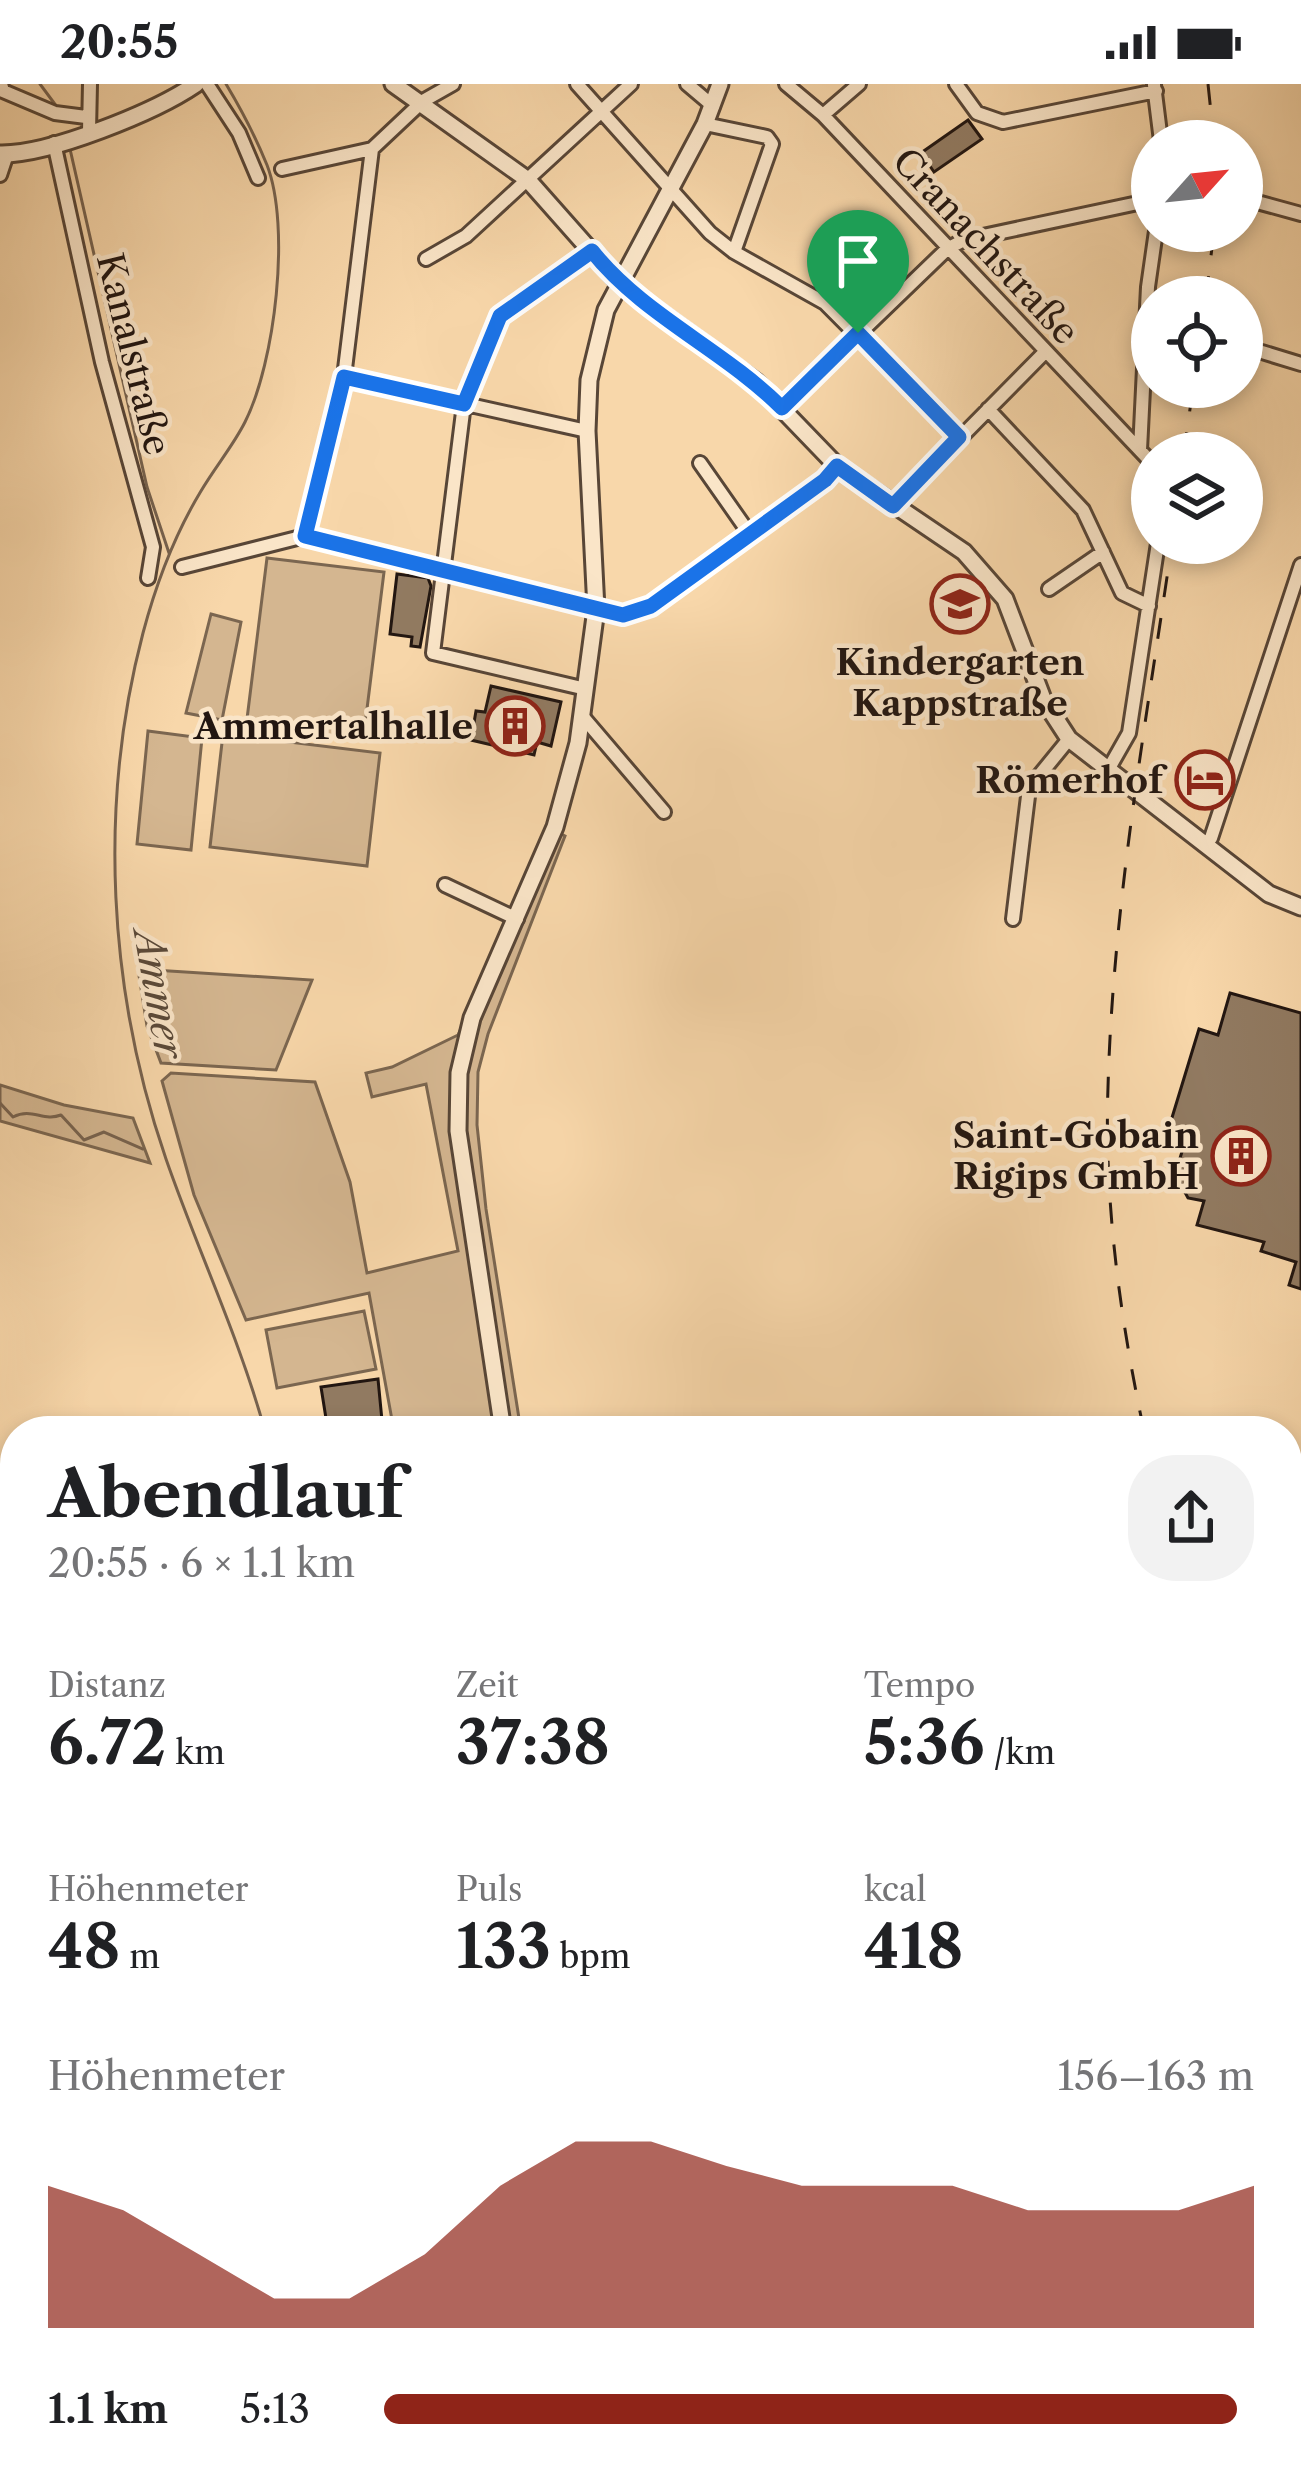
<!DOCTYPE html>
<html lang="de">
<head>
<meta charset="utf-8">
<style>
	body { margin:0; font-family:"Libre Caslon Text",serif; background:#f2f2f2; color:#202124; height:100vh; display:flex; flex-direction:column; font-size:45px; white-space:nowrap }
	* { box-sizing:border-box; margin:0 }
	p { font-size:39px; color:#757577 }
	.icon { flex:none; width:66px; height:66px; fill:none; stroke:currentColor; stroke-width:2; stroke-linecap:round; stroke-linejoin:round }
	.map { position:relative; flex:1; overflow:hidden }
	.sheet { position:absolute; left:0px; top:1332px; width:1302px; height:1065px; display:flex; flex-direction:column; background:#fff; border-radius:48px 48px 0 0; box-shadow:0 6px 18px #0003 }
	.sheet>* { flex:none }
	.needle { width:78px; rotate:63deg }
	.fabs { position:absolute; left:1131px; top:36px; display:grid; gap:24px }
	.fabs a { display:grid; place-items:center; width:132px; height:132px; border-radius:50%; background:#fff; box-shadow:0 6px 18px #0003; font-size:60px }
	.pin { position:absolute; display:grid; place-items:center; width:102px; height:102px; color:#fff; margin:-123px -51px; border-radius:50% 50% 50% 0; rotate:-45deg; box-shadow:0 0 12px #0007 }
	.pin .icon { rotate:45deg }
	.round { display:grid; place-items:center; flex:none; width:126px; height:126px; border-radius:48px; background:#f2f2f2 }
	.overview { display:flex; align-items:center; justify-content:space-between; height:204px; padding:0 48px }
	h1 { font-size:66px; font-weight:700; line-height:90px }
	.stats { display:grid; grid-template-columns:repeat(3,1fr); gap:18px; height:204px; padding:12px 48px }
	.stats div { display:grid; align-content:center }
	.stats b { font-size:60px; font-weight:700 }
	.stats small { font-size:33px; font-weight:400 }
	.stats p { font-size:33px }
	.chart { height:336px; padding:24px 48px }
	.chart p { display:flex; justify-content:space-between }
	.chart svg { width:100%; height:216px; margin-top:12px; fill:#8f2418; opacity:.7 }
	ul { padding:0 48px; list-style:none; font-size:39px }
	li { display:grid; grid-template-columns:192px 144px 1fr; align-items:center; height:90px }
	li i { height:30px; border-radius:15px; background:#8f2418 }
	.status { display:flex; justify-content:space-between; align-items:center; height:84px; padding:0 60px; background:#fff; direction:ltr }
	.status svg { height:33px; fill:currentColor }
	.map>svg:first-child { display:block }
</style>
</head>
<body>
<div class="status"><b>20:55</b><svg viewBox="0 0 49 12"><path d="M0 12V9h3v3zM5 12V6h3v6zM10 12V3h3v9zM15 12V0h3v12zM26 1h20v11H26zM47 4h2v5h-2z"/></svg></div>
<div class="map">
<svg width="1301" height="2395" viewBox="0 0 1301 2395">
	<rect width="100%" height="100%" fill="#f8d7aa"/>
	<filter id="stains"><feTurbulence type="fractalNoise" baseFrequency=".00167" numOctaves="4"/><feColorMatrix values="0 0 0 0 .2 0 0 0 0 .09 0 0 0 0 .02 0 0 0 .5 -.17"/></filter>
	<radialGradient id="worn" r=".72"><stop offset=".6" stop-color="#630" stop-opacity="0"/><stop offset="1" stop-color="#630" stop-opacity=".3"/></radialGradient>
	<path fill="#d4b690" stroke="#7b6650" stroke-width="3" d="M267 474 384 488 363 657 246 643Z
		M211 530 241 538 222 636 186 629Z
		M148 647 202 654 191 766 137 760Z
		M223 650 380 669 367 782 210 763Z
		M551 745 565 752 488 950 478 988 477 1041 486 1125 521 1347H394L369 1209 246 1236 194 1111 162 997 171 989 315 998 350 1098 367 1189 458 1167 426 1000 372 1013 366 989 392 983 458 951Z
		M138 885 312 896 276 986 161 979 147 942Z
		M0 1001 64 1021 133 1034 150 1079 0 1037Z
		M364 1227 376 1285 277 1304 266 1246Z
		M1287 1737 1301 1742V1852L1289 1863Z
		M331 2382H522L531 2395H331Z"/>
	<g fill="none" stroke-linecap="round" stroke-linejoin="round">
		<path stroke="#77624e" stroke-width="3" d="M40 0 60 27
			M226 0C241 25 256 54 267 81 291 143 275 279 245 338 233 362 215 383 201 407 175 450 156 500 143 549 98 720 108 907 166 1075 198 1167 239 1253 265 1347
			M70 65 147 403 169 469
			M0 1019 13 1033C32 1023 43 1038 61 1031L84 1056 104 1048 143 1065
			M1287 1857 1301 1841
			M179 2382 180 2395"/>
	</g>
	<path fill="#917a61" stroke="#221611" stroke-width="3" d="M968 36 982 55 934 88 921 69Z
		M397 490 428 494 431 502 420 563 411 562 412 553 390 550Z
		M491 602 561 618 551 662 537 658 534 671 471 656 476 627 485 628Z
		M1230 909 1301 929V1205L1289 1201 1296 1178 1261 1167 1264 1158 1197 1141 1204 1117 1188 1114 1175 1090 1186 1055 1167 1050 1199 945 1218 951Z
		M378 1295 383 1347H328L321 1303Z"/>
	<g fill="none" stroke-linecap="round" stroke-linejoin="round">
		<g stroke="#584637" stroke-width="18">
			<path id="minor" d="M1 0 3 7 55 29 86 33
				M207 0 239 49 258 94
				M577 0 710 149 734 168 825 219 959 354
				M687 0 713 22
				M786 0 823 31 1152 379
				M956 0 977 29 1003 38 1156 7
				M1154 1 1161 57
				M823 31 859 0
				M705 40 767 53 772 60 734 168
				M89 47 90 0
				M54 59 102 278 153 463 148 494
				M282 85 372 65 423 17 453 0
				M0 91 7 70
				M1257 118 1301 130
				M426 175 466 152 631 0
				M1262 268 1301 280
				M344 293 587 347
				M782 324 947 165 964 156 1152 116
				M988 325 1083 426 1122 509 1149 522
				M1140 366 1148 203 1156 147
				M700 379 749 449
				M893 422 1044 269
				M305 452 344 293 372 65
				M182 483 305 452 623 531 651 522 825 396 837 382
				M1049 505 1103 468
				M586 605 433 569 464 320 500 232 592 167
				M583 633 664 728
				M1108 686 1129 649 1158 459
				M1204 761 1211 754 1301 481
				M445 801 517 835
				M1013 835 1029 704 1069 655
				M1287 1614 1301 1619"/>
		</g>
		<g stroke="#584637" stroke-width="21">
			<path id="tertiary" d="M393 0 528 96 620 200 756 298 837 382 964 468 1005 515 1043 615 1069 655 1269 810 1301 823
				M0 70C49 71 155 28 196 0
				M503 1347 458 1047 459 989 472 934 555 743 578 659 596 525 587 347 589 296 606 226 705 40 720 0
				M0 1400 15 1428
				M1287 1555 1301 1549
				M885 2382 890 2395"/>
		</g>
		<g stroke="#221611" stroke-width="27">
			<path id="motorway" d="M1287 2313 1301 2308
				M1287 2335 1301 2330
				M1023 2395 1068 2382
				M1095 2395 1140 2382"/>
		</g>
		<use href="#minor" stroke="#fae5c8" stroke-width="12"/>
		<use href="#tertiary" stroke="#fae5c8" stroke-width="15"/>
		<use href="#motorway" stroke="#f8d7aa" stroke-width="21"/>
		<path stroke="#221611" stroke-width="3" stroke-dasharray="21 21" stroke-linecap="butt" d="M1208 0 1214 57
			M1206 213 1214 147
			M1184 369 1193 303
			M1144 1347C1120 1234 1104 1118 1108 1003 1113 821 1146 639 1172 459
			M1156 2395 1160 2382"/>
	</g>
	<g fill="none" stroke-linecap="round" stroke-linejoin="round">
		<g stroke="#fff" stroke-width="24">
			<path id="route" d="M592 167C644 232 723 265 782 324L858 249 959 353 893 422 837 382 825 396 651 522 623 531 305 452 344 293 464 320 500 232Z"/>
		</g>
		<use href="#route" stroke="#1a73e8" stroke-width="15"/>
	</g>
	<defs>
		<g id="school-ring" transform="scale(3)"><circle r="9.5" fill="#fae5c8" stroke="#8f2418" stroke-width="1.5"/><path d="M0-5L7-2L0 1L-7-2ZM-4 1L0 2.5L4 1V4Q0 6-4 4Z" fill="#8f2418"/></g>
		<g id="building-ring" transform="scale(3)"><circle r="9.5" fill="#fae5c8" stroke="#8f2418" stroke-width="1.5"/><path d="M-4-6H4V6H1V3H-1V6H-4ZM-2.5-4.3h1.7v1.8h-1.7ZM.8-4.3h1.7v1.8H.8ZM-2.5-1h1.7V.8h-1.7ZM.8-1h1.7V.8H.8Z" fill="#8f2418"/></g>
		<g id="hotel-ring" transform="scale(3)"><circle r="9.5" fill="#fae5c8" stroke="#8f2418" stroke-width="1.5"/><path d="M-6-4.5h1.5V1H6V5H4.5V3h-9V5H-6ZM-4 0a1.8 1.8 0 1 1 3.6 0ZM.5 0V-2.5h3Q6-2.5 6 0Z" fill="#8f2418"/></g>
	</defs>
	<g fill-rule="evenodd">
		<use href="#school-ring" x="960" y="520"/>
		<use href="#building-ring" x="515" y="642"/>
		<use href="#hotel-ring" x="1205" y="696"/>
		<use href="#building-ring" x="1241" y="1072"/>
	</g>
	<g text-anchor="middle" stroke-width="9" stroke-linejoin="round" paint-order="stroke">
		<g font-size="36" fill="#221611" stroke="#fae5c8">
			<text transform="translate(986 162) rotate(47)" y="13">Cranachstraße</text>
			<text transform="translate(134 270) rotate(76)" y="13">Kanalstraße</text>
		</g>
		<g font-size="36" font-weight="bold" fill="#221611" stroke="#fae5c8" text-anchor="end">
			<text x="960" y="591" text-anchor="middle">Kindergarten<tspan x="960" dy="41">Kappstraße</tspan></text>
			<text x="473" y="655">Ammertalhalle</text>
			<text x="1163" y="709">Römerhof</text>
			<text x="1199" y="1064">Saint-Gobain<tspan x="1199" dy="41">Rigips GmbH</tspan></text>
		</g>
		<g font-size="39" font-style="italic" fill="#5a4939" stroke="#fae5c8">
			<text transform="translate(159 910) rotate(80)" y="14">Ammer</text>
		</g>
	</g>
	<rect width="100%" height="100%" filter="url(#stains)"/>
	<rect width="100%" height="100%" fill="url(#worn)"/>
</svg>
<div class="fabs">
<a><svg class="needle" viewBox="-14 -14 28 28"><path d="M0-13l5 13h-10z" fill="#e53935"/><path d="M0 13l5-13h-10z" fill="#757577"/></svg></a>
<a><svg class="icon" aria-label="locate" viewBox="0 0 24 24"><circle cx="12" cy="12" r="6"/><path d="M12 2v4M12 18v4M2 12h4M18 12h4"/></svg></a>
<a><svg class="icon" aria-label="layers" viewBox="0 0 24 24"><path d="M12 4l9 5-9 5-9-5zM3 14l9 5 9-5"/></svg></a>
</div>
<div class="pin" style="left:858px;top:249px;background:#1e9e55"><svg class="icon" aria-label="arrive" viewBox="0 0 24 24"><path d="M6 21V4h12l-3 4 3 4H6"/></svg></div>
<section class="sheet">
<div class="overview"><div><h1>Abendlauf</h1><p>20:55 · 6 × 1.1 km</p></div><a class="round"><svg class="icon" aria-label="share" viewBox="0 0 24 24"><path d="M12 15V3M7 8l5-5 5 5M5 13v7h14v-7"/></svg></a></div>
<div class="stats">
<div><p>Distanz</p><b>6.72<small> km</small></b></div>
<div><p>Zeit</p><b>37:38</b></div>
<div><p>Tempo</p><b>5:36<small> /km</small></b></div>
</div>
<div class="stats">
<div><p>Höhenmeter</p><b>48<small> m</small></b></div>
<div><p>Puls</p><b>133<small> bpm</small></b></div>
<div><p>kcal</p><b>418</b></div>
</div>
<div class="chart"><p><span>Höhenmeter</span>156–163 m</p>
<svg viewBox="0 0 160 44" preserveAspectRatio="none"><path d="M0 44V15L10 20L20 29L30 38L40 38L50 29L60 15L70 6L80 6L90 11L100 15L110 15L120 15L130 20L140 20L150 20L160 15V44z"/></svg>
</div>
<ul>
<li><b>1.1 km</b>5:13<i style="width:98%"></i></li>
</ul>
</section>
</div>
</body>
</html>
